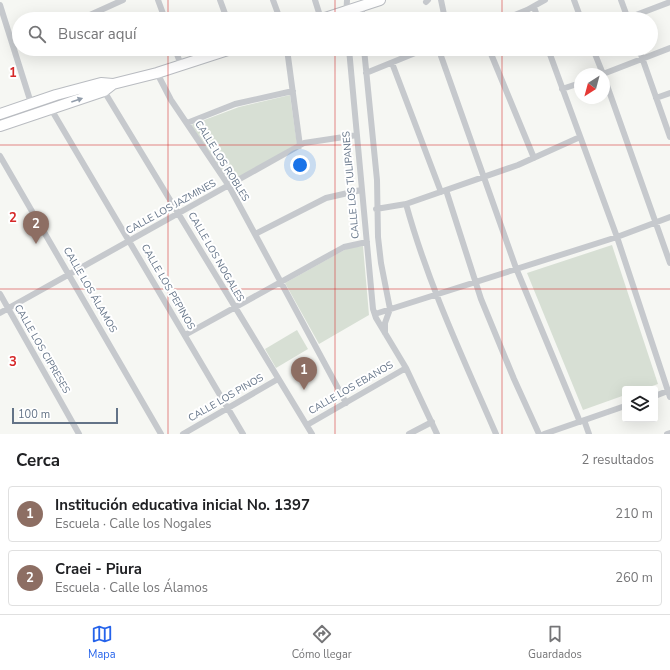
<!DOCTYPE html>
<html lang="es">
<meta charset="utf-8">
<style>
body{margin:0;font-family:"Nunito Sans",sans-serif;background:#f2f2f2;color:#202124}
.controls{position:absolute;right:12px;bottom:12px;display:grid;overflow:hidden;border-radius:4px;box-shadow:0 4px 16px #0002}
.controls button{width:36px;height:36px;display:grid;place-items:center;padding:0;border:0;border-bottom:1px solid #e0e0e0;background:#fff;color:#202124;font:20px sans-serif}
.compass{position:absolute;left:574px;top:68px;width:36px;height:36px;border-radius:50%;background:#fff;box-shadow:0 4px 16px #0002;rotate:216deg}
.scale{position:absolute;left:12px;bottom:10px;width:106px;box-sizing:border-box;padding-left:4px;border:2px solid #637387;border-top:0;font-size:11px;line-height:14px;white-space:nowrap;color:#637387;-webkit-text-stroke:3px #fff;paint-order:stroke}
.you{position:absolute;left:300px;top:165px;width:14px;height:14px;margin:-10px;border:3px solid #fff;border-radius:50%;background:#1a73e8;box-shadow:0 0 0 6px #1a73e833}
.badge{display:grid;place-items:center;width:26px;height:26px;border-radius:50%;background:#2563eb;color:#fff;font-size:13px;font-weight:700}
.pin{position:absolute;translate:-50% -33px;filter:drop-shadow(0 1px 2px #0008)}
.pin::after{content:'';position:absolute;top:21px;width:14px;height:12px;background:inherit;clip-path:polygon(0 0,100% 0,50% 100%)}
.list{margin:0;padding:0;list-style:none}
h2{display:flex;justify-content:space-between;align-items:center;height:52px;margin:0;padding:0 16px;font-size:17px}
h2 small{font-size:13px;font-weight:400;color:#757577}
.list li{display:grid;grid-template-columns:26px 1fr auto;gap:12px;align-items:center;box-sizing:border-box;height:56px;margin:0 8px 8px;padding:0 8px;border:1px solid #e0e0e0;border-radius:4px}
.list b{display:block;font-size:15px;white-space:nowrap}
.list p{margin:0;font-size:13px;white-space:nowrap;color:#757577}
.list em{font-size:13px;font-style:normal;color:#757577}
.icon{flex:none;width:22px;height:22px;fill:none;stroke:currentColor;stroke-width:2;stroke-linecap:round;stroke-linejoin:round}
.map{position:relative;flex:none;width:670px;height:434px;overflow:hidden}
.search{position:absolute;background:#fff;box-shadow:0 4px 16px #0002;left:12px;right:12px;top:12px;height:44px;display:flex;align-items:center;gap:10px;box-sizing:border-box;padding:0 14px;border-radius:22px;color:#757577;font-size:15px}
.sheet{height:180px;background:#fff}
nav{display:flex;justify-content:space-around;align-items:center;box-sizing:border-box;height:56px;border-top:1px solid #e0e0e0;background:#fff;font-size:11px;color:#757577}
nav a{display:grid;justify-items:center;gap:2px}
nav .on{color:#2563eb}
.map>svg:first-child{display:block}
.green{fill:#d7dfd4}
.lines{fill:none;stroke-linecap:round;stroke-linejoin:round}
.primary-casing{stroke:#b9bcc1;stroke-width:12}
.street{stroke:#c6c9cd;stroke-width:6}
.primary{stroke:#fff;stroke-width:10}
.oneway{fill:#929dab}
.grid{fill:none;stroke:#d62828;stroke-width:1;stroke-opacity:0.55}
.labels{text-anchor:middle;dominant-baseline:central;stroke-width:4;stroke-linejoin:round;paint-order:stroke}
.street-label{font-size:10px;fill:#637387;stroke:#fff}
.grid-label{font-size:13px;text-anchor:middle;font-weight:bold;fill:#d62828;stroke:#fff;stroke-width:4;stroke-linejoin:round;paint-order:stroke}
</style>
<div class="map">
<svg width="670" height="434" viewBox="0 0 670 434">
<rect width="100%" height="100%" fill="#f6f7f3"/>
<path class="green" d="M290,95l7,49 -67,38 -39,-57 48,-18z
M612,245l46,139 -15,5h-18v6l-42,15 -56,-137z
M363,246l6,69 -50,29 -34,-61 63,-35z
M297,330l11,19 -32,19 -11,-19z"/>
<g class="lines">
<g class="primary-casing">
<path id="primary" d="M322,19l58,-19
M0,114l56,-19 45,-12 12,1 44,-11 74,-24
M0,126l104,-35 9,-7"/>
</g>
<path class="street" d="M158,0l7,19
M220,0l7,19
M273,0l7,19
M315,0l6,19
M441,0l4,19
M574,0l7,19
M621,0l7,19
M426,2l2,-2
M0,5l31,98
M534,7l4,12
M628,18l42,-16
M81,19l42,-19
M346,19l1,-19
M362,19v-13
M505,19l22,-9 18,-10
M175,49l6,16
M287,49l13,97
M349,49l24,260 3,9 30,50 31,66
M364,49l13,131 1,57 3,26 9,46 -5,14v10
M441,49v7l75,212 64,154
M489,49l45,109
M548,49l69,188 53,160
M593,49l10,25
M639,49l31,88
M392,63l49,129
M157,73l14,27 58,86 117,217
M366,73l59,-24
M603,74l67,-26
M604,77l66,186
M562,89l18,-6
M104,91l208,343
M656,98l14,-5
M51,109l192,325
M187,123l48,-19 58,-13
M0,156l161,278
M446,190l35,109 33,80 25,55
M406,204c22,80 57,154 90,230
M376,209l30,-5 112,-39 62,-28
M255,234l71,-36 35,-8
M0,294l79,140
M0,313l304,-170 53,-8
M375,314l242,-77 53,-20
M185,335l159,-88 23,-5
M655,396l15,-6
M584,420l5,14
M307,425l99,-57
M183,434l95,-55
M409,434l23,-12
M544,434l81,-28
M667,434l3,-1"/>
<use href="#primary" class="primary"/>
</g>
<defs><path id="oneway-solid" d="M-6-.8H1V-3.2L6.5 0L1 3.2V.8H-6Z"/></defs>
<use class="oneway" href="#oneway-solid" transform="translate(77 100) rotate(-19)"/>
<path class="grid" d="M168,0v19M335,0v19M502,0v19M168,49v385M335,49v385M502,49v385M0,145h670M0,289h670"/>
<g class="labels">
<g class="street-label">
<text transform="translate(222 161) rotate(58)">CALLE LOS ROBLES</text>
<text transform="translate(351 185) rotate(-95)">CALLE LOS TULIPANES</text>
<text transform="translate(171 207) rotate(-29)">CALLE LOS JAZMINES</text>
<text transform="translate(216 257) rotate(60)">CALLE LOS NOGALES</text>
<text transform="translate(168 287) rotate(60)">CALLE LOS PEPINOS</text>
<text transform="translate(90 290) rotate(60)">CALLE LOS ÁLAMOS</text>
<text transform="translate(42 349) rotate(60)">CALLE LOS CIPRESES</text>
<text transform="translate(351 388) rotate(-30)">CALLE LOS EBANOS</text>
<text transform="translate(226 398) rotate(-30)">CALLE LOS PINOS</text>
</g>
</g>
<g class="grid-label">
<text x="13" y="77">1</text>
<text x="13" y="222">2</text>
<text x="13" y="366">3</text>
</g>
</svg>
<div class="controls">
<button><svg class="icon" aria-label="layers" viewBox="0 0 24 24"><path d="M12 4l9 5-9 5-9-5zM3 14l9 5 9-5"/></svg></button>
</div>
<svg class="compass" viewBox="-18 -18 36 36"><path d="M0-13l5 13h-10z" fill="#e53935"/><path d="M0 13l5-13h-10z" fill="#757577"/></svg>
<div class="scale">100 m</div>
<div class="you"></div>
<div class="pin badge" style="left:304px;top:390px;background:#8d6e63">1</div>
<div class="pin badge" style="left:36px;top:244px;background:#8d6e63">2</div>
<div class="search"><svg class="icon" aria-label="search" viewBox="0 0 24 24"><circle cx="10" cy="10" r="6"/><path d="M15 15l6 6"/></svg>Buscar aquí</div>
</div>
<section class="sheet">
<h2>Cerca<small>2 resultados</small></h2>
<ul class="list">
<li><span class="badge" style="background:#8d6e63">1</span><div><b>Institución educativa inicial No. 1397</b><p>Escuela · Calle los Nogales</p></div><em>210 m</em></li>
<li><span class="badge" style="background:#8d6e63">2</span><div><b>Craei - Piura</b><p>Escuela · Calle los Álamos</p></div><em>260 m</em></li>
</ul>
</section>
<nav>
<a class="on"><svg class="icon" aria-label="map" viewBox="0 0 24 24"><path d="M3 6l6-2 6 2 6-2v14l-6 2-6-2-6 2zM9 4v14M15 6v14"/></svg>Mapa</a>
<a><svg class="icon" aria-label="directions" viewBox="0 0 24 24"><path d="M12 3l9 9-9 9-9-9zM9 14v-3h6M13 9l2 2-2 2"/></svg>Cómo llegar</a>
<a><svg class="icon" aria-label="saved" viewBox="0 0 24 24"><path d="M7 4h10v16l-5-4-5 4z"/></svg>Guardados</a>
</nav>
